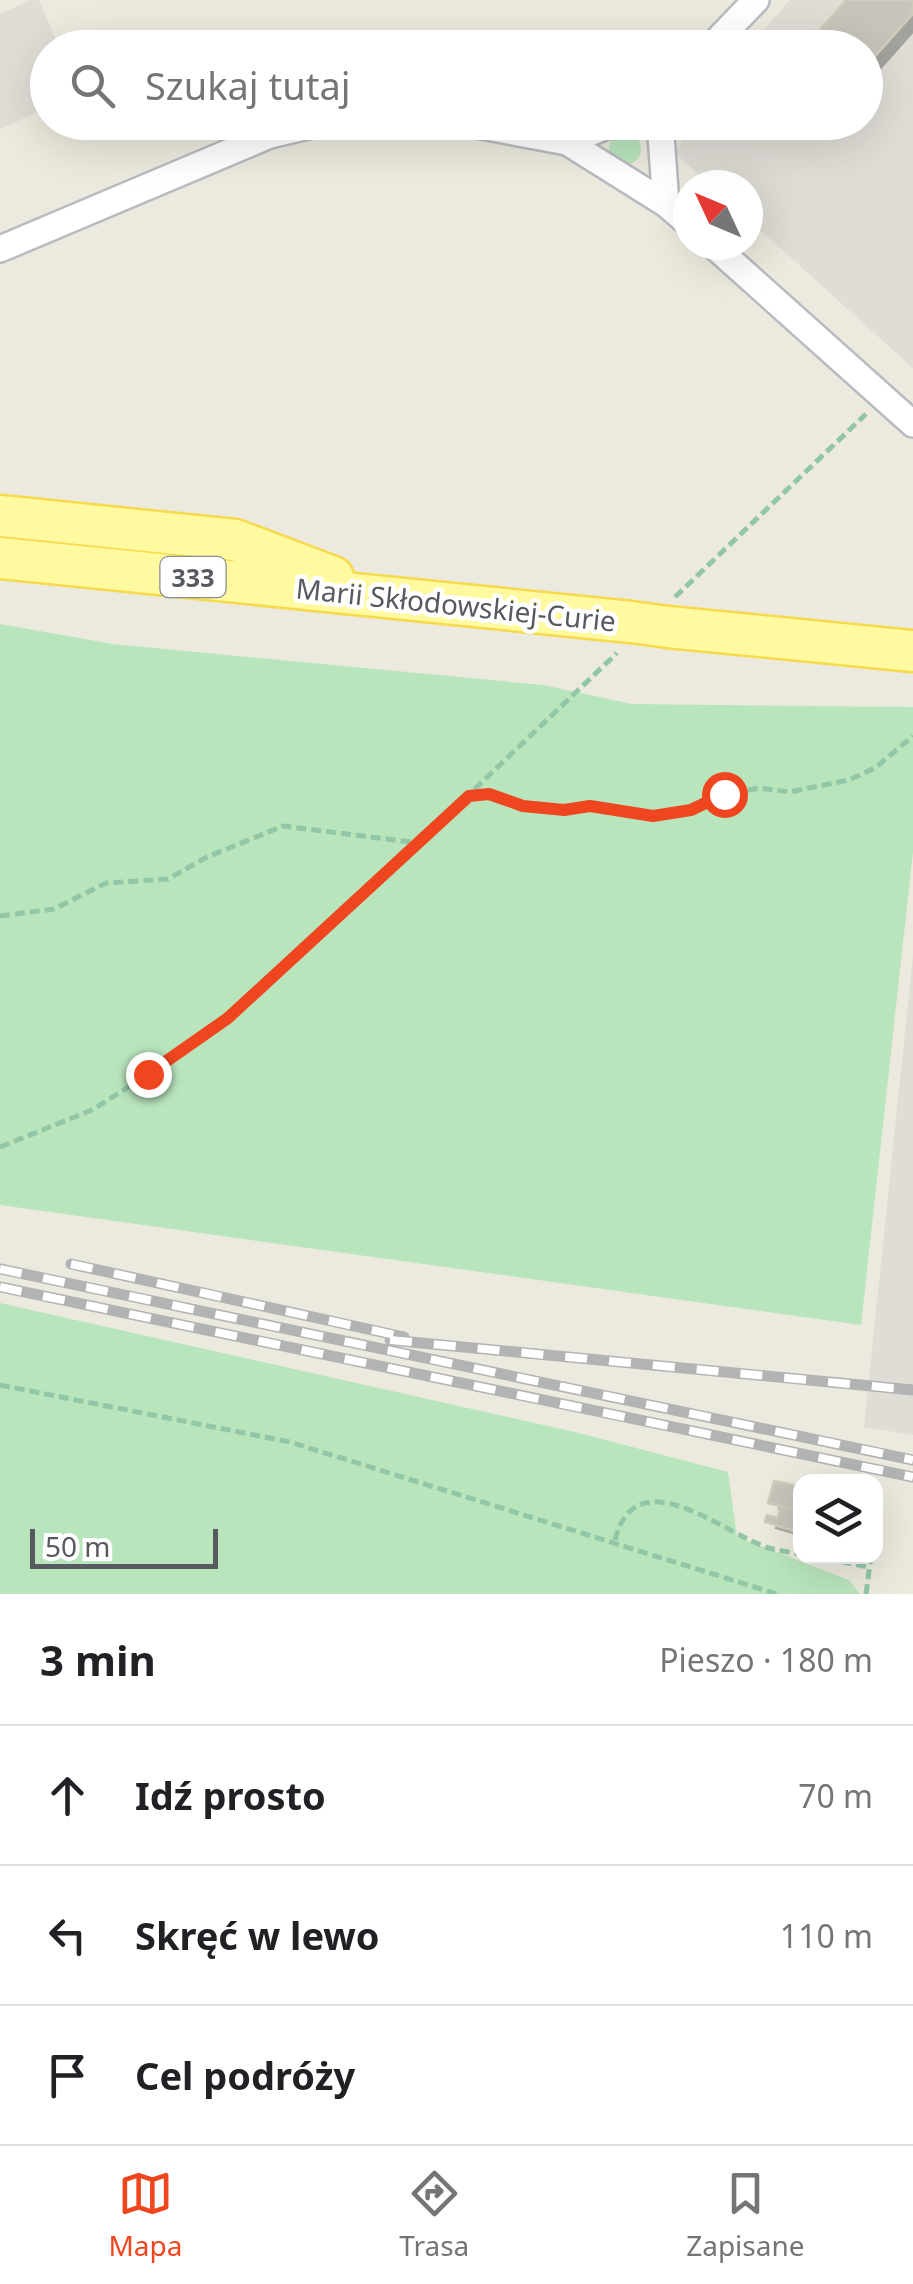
<!DOCTYPE html>
<html lang="pl">
<meta charset="utf-8">
<style>
body{margin:0;font-family:"Noto Sans",sans-serif;background:#f2f2f2;color:#202124}
.controls{position:absolute;right:30px;bottom:30px;display:grid;overflow:hidden;border-radius:20px;box-shadow:0 10px 40px #0002}
.controls button{width:90px;height:90px;display:grid;place-items:center;padding:0;border:0;border-bottom:2px solid #e0e0e0;background:#fff;color:#202124;font:50px sans-serif}
.compass{position:absolute;left:673px;top:170px;width:90px;height:90px;border-radius:50%;background:#fff;box-shadow:0 10px 40px #0002;rotate:314deg}
.scale{position:absolute;left:30px;bottom:25px;width:188px;box-sizing:border-box;padding-left:10px;border:5px solid #575a60;border-top:0;font-size:28px;line-height:35px;white-space:nowrap;color:#575a60;-webkit-text-stroke:8px #fff;paint-order:stroke}
.stop{position:absolute;width:30px;height:30px;margin:-22px;border:8px solid #f04620;border-radius:50%;background:#fff}
.stop.end{background:#f04620;border-color:#fff;box-shadow:0 2px 10px #0008}
.list{margin:0;padding:0;list-style:none}
h2{display:flex;justify-content:space-between;align-items:center;height:130px;margin:0;padding:0 40px;font-size:42px}
h2 small{font-size:32px;font-weight:400;color:#757577}
.list li{display:grid;grid-template-columns:65px 1fr auto;gap:30px;align-items:center;box-sizing:border-box;height:140px;padding:0 40px;border-top:2px solid #e0e0e0}
.list b{display:block;font-size:38px;white-space:nowrap}
.list em{font-size:32px;font-style:normal;color:#757577}
.icon{flex:none;width:55px;height:55px;fill:none;stroke:currentColor;stroke-width:2;stroke-linecap:round;stroke-linejoin:round}
.map{position:relative;flex:none;width:913px;height:1594px;overflow:hidden}
.search{position:absolute;background:#fff;box-shadow:0 10px 40px #0002;left:30px;right:30px;top:30px;height:110px;display:flex;align-items:center;gap:25px;box-sizing:border-box;padding:0 35px;border-radius:55px;color:#757577;font-size:38px}
.sheet{height:550px;background:#fff}
nav{display:flex;justify-content:space-around;align-items:center;box-sizing:border-box;height:140px;border-top:2px solid #e0e0e0;background:#fff;font-size:28px;color:#757577}
nav a{display:grid;justify-items:center;gap:5px}
nav .on{color:#f04620}
.map>svg:first-child{display:block}
.industrial{fill:#dfddd6}
.green{fill:#b9e5bd}
.building{fill:#c6c4bb;stroke:#d0ccbc;stroke-width:2.5;filter:url(#shadow)}
.lines{fill:none;stroke-linecap:round;stroke-linejoin:round}
.street-casing{stroke:#b9bbc1;stroke-width:30}
.primary-casing{stroke:#f7d94c;stroke-width:45}
.path{stroke:#91c6a6;stroke-width:5;stroke-dasharray:10 5;stroke-linecap:butt}
.street{stroke:#fff;stroke-width:25}
.primary{stroke:#fff9a0;stroke-width:40}
.rail-casing{stroke:#b2b3b3;stroke-width:11}
.rail{stroke:#fff;stroke-width:8;stroke-dasharray:22;stroke-linecap:butt}
.primary-bridge-casing{stroke:#f7d94c;stroke-width:45;stroke-linecap:butt}
.primary-bridge{stroke:#fff9a0;stroke-width:40}
.route{stroke:#f04620;stroke-width:12}
.labels{text-anchor:middle;dominant-baseline:central;stroke-width:9;stroke-linejoin:round;paint-order:stroke}
.shield{fill:#fff;stroke:#898c90;stroke-width:2.5}
.shield-label{font-size:25px;font-weight:bold;fill:#575a60}
.street-label{font-size:28px;fill:#575a60;stroke:#fff}
</style>
<div class="map">
<svg width="913" height="1594" viewBox="0 0 913 1594">
<defs>
<filter id="shadow"><feDropShadow dx="11" dy="6" stdDeviation="0" flood-color="#0004"/></filter>
</defs>
<rect width="100%" height="100%" fill="#eceade"/>
<path class="industrial" d="M31,0h8l20,47 -11,1 -1,60 -47,21v-115z
M790,0h123v368l-165,-149v-34h-38l-36,-33 21,-29 171,-1v-74l-117,-1z
M913,955v480l-49,-8z"/>
<path class="green" d="M609 149a16 16 0 1 1 32 0a16 16 0 1 1-32 0Z
M0,624l113,20 430,41 89,19 281,3v145l-52,473 -861,-120z
M0,1303l575,129 153,40 9,65 112,43 11,14h-860z"/>
<path class="building" d="M846,0h67v13l-47,53v-18h-62z
M774,1481l26,5v25l-32,-8z
M781,1506l19,5v21l-35,-10 2,-7 11,3z"/>
<g class="lines">
<g class="street-casing">
<path id="street" d="M710,48l46,-48
M460,122l107,20 99,62
M660,122l6,82 22,19
M567,142l50,-20
M713,245l200,179
M0,249l270,-114 56,-13"/>
</g>
<g class="primary-casing">
<path id="primary" d="M0,516l235,24 98,37
M0,558l631,64
M668,627l245,24"/>
</g>
<path class="path" d="M675,597l191,-183
M471,796l18,-2 34,12 40,4 17,-5 73,11 28,-3 43,-18 35,-7 31,4 59,-12 26,-12 38,-32
M0,916l54,-7 52,-26 62,-4 39,-22 76,-31 136,17
M0,1147l92,-37 112,-71 96,-83 317,-303
M0,1385l290,57 487,152
M876,1529l2,-17
M615,1540c21,-84 110,-5 154,8 10,3 21,4 31,6
M812,1556l57,11
M866,1594l5,-38"/>
<use href="#street" class="street"/>
<use href="#primary" class="primary"/>
<g class="rail-casing">
<path id="rail" d="M71,1264l333,73
M0,1269l913,191
M0,1287l913,190
M390,1340l523,50"/>
</g>
<use href="#rail" class="rail"/>
<g class="primary-bridge-casing">
<path id="primary-bridge" d="M631,622l37,5"/>
</g>
<use href="#primary-bridge" class="primary-bridge"/>
</g>
<g class="lines">
<path class="route" d="M148,1074l80,-56 241,-222 20,-2 34,12 41,4 26,-4 63,10 38,-6 33,-16"/>
</g>
<g class="labels">
<rect class="shield" x="160.5" y="557" width="65" height="40" rx="8"/>
<g class="shield-label">
<text x="193" y="577">333</text>
</g>
<g class="street-label">
<text transform="translate(456 604) rotate(6)">Marii Skłodowskiej-Curie</text>
</g>
</g>
</svg>
<div class="controls">
<button><svg class="icon" aria-label="layers" viewBox="0 0 24 24"><path d="M12 4l9 5-9 5-9-5zM3 14l9 5 9-5"/></svg></button>
</div>
<svg class="compass" viewBox="-18 -18 36 36"><path d="M0-13l5 13h-10z" fill="#e53935"/><path d="M0 13l5-13h-10z" fill="#757577"/></svg>
<div class="scale">50 m</div>
<div class="stop" style="left:724px;top:794px"></div>
<div class="stop end" style="left:148px;top:1074px"></div>
<div class="search"><svg class="icon" aria-label="search" viewBox="0 0 24 24"><circle cx="10" cy="10" r="6"/><path d="M15 15l6 6"/></svg>Szukaj tutaj</div>
</div>
<section class="sheet">
<h2>3 min<small>Pieszo · 180 m</small></h2>
<ul class="list">
<li><svg class="icon" aria-label="ahead" viewBox="0 0 24 24"><path d="M12 20V5M6 11l6-6 6 6"/></svg><div><b>Idź prosto</b></div><em>70 m</em></li>
<li><svg class="icon" aria-label="left" viewBox="0 0 24 24"><path d="M17 20v-9H6M10 6l-5 5 5 5"/></svg><div><b>Skręć w lewo</b></div><em>110 m</em></li>
<li><svg class="icon" aria-label="arrive" viewBox="0 0 24 24"><path d="M6 21V4h12l-3 4 3 4H6"/></svg><div><b>Cel podróży</b></div></li>
</ul>
</section>
<nav>
<a class="on"><svg class="icon" aria-label="map" viewBox="0 0 24 24"><path d="M3 6l6-2 6 2 6-2v14l-6 2-6-2-6 2zM9 4v14M15 6v14"/></svg>Mapa</a>
<a><svg class="icon" aria-label="directions" viewBox="0 0 24 24"><path d="M12 3l9 9-9 9-9-9zM9 14v-3h6M13 9l2 2-2 2"/></svg>Trasa</a>
<a><svg class="icon" aria-label="saved" viewBox="0 0 24 24"><path d="M7 4h10v16l-5-4-5 4z"/></svg>Zapisane</a>
</nav>
